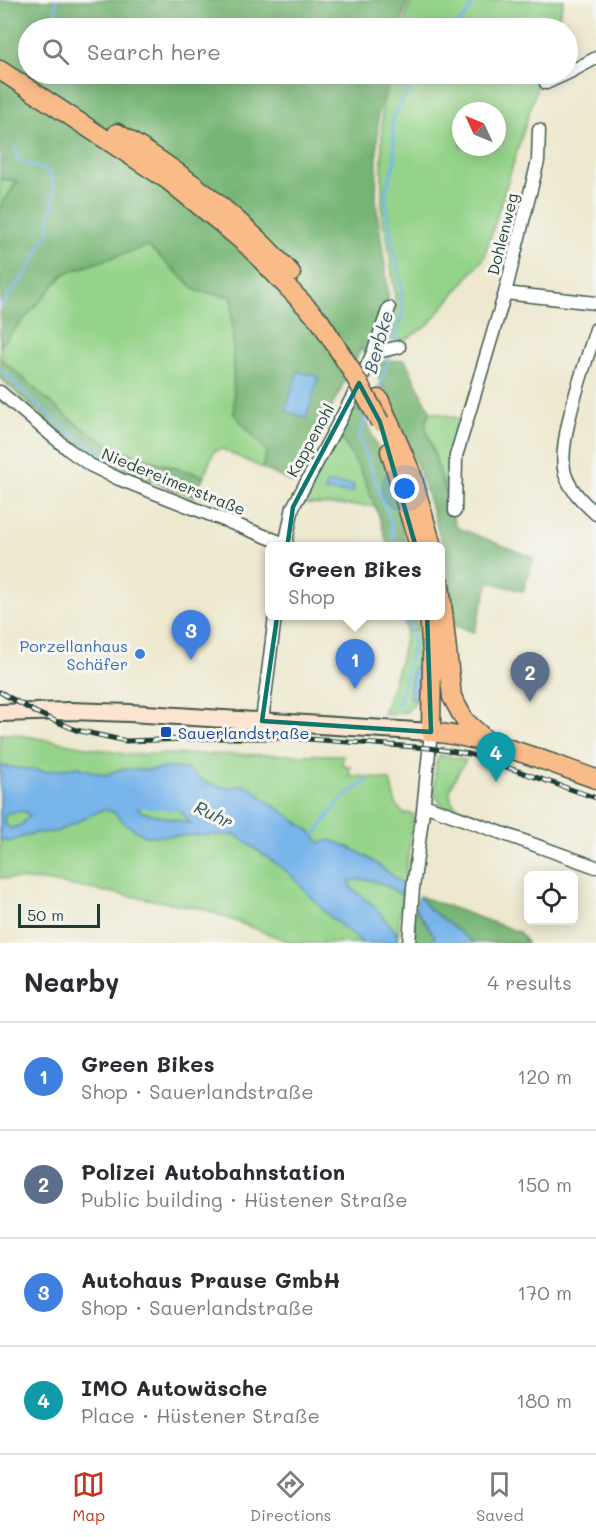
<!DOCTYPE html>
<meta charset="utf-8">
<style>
body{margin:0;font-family:Mali,sans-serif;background:#f2f2f3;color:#2b2b33}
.controls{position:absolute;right:18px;bottom:18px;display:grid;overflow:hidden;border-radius:9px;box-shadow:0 3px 15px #0003}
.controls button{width:54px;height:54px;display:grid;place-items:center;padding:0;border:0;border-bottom:2px solid #e1e1e2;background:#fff;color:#2b2b33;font:30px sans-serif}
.compass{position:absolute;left:452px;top:102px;width:54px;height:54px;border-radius:50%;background:#fff;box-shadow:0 3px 15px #0003;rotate:314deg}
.scale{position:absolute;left:18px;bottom:15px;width:82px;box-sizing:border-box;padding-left:6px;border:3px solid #1f3d34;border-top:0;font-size:16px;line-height:21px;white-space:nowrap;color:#1f3d34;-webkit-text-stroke:4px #f6f6f2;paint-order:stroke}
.you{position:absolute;left:405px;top:489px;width:21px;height:21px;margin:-15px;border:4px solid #fff;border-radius:50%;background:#1a73e8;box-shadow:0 0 0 9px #1a73e833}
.badge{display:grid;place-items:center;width:39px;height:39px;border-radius:50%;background:#c8321e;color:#fff;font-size:20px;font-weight:700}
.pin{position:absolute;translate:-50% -50px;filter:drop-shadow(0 2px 3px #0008)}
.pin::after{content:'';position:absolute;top:32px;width:21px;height:18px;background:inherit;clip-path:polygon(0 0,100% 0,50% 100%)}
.popup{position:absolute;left:265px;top:542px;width:180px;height:78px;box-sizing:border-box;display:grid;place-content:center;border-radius:9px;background:#fff;filter:drop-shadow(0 2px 4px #0005);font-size:20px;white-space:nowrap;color:#7c7c81}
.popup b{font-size:22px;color:#2b2b33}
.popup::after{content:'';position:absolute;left:50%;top:100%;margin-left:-12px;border:12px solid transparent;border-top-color:#fff}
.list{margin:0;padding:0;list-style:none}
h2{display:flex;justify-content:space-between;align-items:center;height:78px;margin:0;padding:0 24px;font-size:26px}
h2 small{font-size:20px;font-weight:400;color:#7c7c81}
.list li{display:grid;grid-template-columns:39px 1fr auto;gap:18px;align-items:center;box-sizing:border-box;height:108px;padding:0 24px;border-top:2px solid #e1e1e2}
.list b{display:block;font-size:22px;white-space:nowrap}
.list p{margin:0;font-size:20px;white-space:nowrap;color:#7c7c81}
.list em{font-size:20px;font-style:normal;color:#7c7c81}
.icon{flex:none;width:33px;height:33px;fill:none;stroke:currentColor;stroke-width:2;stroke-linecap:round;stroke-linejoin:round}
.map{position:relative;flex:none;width:596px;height:943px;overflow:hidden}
.search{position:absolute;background:#fff;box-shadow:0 3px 15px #0003;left:18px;right:18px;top:18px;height:66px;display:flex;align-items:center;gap:15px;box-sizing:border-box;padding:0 21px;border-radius:33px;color:#7c7c81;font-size:22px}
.sheet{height:510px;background:#fff}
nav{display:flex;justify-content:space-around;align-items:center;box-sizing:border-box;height:84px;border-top:2px solid #e1e1e2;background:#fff;font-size:16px;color:#7c7c81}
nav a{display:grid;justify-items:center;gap:3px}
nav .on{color:#c8321e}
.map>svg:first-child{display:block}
.green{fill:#94d389;stroke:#5a885e;stroke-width:1.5;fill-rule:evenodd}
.forest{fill:#77b575;stroke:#4b7954;stroke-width:1.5}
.water{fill:#77b4e9;stroke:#4b788e;stroke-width:1.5;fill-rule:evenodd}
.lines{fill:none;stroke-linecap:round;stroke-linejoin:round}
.stream{stroke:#77b4e9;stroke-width:3}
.river{stroke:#77b4e9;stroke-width:20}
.street-casing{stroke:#3e574b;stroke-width:15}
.secondary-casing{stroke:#3e574b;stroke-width:20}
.primary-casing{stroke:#3e574b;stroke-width:21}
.street{stroke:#fff;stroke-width:12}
.secondary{stroke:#fde4d0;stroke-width:16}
.primary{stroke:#f9bc89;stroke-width:18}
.rail-casing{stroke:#1f3d34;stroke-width:5}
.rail{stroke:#f6f6f2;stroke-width:3;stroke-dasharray:9;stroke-linecap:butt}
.primary-bridge-casing{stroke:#3e574b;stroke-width:21;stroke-linecap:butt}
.primary-bridge{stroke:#f9bc89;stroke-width:18}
.marked{fill:none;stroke:#0f766e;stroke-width:4.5;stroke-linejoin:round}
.shop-dot{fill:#3f7fe0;stroke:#f6f6f2;stroke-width:2}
.transit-dot{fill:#1a4fb4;stroke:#f6f6f2;stroke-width:2}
.labels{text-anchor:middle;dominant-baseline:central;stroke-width:6;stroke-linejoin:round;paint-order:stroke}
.street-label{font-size:16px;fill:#1f3d34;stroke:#f6f6f2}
.shop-label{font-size:16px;fill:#366cbe;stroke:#f6f6f2;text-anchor:end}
.transit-label{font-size:16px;fill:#164399;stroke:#f6f6f2;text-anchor:start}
.water-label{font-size:18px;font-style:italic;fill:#355b61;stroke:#f6f6f2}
</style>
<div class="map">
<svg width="596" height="943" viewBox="0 0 596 943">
<rect width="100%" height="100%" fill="#f6f6f2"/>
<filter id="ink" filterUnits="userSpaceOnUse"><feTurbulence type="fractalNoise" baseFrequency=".0167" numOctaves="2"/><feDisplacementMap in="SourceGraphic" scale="12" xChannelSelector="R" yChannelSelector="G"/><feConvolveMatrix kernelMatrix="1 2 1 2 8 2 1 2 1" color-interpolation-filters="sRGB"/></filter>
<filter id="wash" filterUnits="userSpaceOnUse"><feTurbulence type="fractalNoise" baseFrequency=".008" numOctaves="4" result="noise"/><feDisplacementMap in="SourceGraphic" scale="24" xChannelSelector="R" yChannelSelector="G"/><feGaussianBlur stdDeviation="1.35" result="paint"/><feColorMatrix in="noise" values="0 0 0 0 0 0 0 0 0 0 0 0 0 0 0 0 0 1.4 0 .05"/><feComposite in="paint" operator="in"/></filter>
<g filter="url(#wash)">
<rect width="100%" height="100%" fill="#ede8ce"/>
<path class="green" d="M411,0h153l-9,28h-152z
M391,74h150l-57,184 -57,68 -22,14h-14l5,-36 -8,-62 -6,-23v-112zM461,111h36v36h-36z
M0,179l18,1 -18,28z
M148,246l49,45 35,5 2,118 33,37 -5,17 -40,-19 -8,2 -10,25c-31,-9 -62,-17 -92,-30 -38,-18 -80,-61 -112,-88v-12l65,-73z
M430,411l33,9 -10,31 -5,47 -23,-74z
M339,434l23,39 13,33 -75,-2z
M418,630l3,38 -8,-1 -3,31 8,1 -12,13 -23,2 18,-55 5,-27z
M0,734h14l111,20 215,1 3,1 -1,9 8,1 -1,9 41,5 6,25 8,9 4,-1 6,2 -15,105 -1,23h-106l-88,-34 -159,-28 -45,-3z
M440,755l26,5c-8,15 -26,34 -9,47l50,18 -1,4 -64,-23 -8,-13 2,-30z"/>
<path class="forest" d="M0,0h408l-8,28h-372v46h361l-11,40 -2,89 10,70 3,35 -22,46 -6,-5 -68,134 -31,-15 5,-17 -33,-37 -2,-117 -35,-6 -49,-45 -83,27 -65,73v-138l17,-27 -17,-2z
M0,358c32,27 74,70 112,88 30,13 61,21 92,30l-10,21 -72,-27 -52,-29 -70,-63z
M405,360l25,51 -5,13 31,103 78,31 -11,33 -34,-9 -15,50 -22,-7c-1,-18 -2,-37 -5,-55 -13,-71 -42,-137 -73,-202l8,-7z
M358,401l28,67 21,78h-19l-9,-30 -17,-43 -23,-39z
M404,616h12l2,14 -12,2z
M419,896l100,36 8,11h-53l-46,-35 -9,-12 -4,12 20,28 -2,7h-21l3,-35z"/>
<path class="water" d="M298,371l21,6 -13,41 -21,-7z
M327,483l27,2 -1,8 -28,-2z
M413,667l8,1 -3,31 -9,-1z
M0,766l46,5 32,-4 27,8 16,-6 29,1 17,-2 19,1 21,14 20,5 14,-3 10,2 12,11 46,32 11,13 10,-3c28,8 51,26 74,45l-2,10c-19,-11 -30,-19 -53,-14l3,8 20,15 25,29v10h-35l-35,-29 -38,-41 -53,-38 -91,1 -18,-11 -12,-12 -11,-4 -48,23 -22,1 -26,9 -8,-3zM150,789l21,8 8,13 11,13 -48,-11 -24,-22zM19,811l7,1 3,4 -7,8 -11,5 -7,-6 1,-9z
M419,896l9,12 46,35h-41l2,-7 -20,-28z"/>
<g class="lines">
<path class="stream" d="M56,28v-28
M454,28l14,-15 7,-13
M0,307l27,-35 21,-39 7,-45 -6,-15 -5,-5 -17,-3 -10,-7 -1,-12
M393,345l10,-34 -2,-27 -12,-60 -4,-30 10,-34 -3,-41 26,-45
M0,369c35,34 76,74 121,94 17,7 37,10 54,15
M377,394l14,-42
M368,414l-9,22 30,82 6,28
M399,704l14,-58 -5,-30
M312,838l29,-38 27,-20"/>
<path class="river" d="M101,795l86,6 12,6"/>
</g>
</g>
<g filter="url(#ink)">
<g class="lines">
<g class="street-casing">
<path id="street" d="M568,73l28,-15
M546,83l20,-9
M505,293l91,10
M596,329c-10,34 -40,113 -31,145 5,16 19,29 31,40
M373,353l26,-6
M0,392l69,58 21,15 29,14 166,65
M455,511l1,-55 49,-163 33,-132 1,-31
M285,546l8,-39 60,-111 20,-43 16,-45
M262,721l13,-105
M424,805l172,62
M409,943l4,-55 10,-77 8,-79"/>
</g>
<g class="secondary-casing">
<path id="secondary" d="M0,713l69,-2 61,2 301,19"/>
</g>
<g class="primary-casing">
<path id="primary" d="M0,70l169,111 53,43 25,21 73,76 30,47
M117,133c64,38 124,86 174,140
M379,399l32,73 21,74
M390,451l29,95
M440,584l12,113 13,24 21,19
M429,616l3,37 -1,79
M431,732c58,6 111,28 165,47"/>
</g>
<use href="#street" class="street"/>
<use href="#secondary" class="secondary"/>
<use href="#primary" class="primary"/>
<g class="rail-casing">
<path id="rail" d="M0,692l35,20 41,18 50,11 92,-3h76l135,10 40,6 127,44"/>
</g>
<use href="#rail" class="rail"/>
<g class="primary-bridge-casing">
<path id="primary-bridge" d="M350,368l30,54"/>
</g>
<use href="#primary-bridge" class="primary-bridge"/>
</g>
</g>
<path class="marked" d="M359,383l21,39 46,160 5,150 -169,-11 31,-214z"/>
<circle class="shop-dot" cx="140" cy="654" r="6"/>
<rect class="transit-dot" x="160" y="726" width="12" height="12" rx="3"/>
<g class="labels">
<g class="street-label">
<text transform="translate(502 234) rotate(-76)">Dohlenweg</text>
<text transform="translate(310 440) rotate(-61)">Kappenohl</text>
<text transform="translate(174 481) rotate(22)">Niedereimerstraße</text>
</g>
<g class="shop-label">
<text x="128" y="645">Porzellanhaus<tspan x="128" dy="18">Schäfer</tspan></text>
</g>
<g class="transit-label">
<text x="178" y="732">Sauerlandstraße</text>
</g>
<g class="water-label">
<text transform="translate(378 342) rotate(-74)">Berbke</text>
<text transform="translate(214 814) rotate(26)">Ruhr</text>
</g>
</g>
</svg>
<div class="controls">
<button><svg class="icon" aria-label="locate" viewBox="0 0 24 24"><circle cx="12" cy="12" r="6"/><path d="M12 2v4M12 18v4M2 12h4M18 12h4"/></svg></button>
</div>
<svg class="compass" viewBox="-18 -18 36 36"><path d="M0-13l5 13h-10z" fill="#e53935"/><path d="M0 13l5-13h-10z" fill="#7c7c81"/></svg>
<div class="scale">50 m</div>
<div class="you"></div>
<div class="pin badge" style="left:355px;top:689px;background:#3f7fe0">1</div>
<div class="popup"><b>Green Bikes</b>Shop</div>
<div class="pin badge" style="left:530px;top:702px;background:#5c6f8a">2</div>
<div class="pin badge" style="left:191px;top:660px;background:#3f7fe0">3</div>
<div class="pin badge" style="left:496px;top:782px;background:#0f9aa8">4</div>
<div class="search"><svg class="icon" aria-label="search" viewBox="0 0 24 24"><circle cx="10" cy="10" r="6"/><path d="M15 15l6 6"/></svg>Search here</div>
</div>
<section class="sheet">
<h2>Nearby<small>4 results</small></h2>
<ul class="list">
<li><span class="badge" style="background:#3f7fe0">1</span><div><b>Green Bikes</b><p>Shop · Sauerlandstraße</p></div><em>120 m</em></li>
<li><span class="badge" style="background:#5c6f8a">2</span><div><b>Polizei Autobahnstation</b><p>Public building · Hüstener Straße</p></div><em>150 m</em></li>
<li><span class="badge" style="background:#3f7fe0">3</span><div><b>Autohaus Prause GmbH</b><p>Shop · Sauerlandstraße</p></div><em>170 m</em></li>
<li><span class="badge" style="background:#0f9aa8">4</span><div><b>IMO Autowäsche</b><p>Place · Hüstener Straße</p></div><em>180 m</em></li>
</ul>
</section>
<nav>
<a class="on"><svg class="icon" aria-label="map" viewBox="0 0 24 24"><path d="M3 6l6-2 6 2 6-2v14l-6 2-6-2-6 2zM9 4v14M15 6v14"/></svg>Map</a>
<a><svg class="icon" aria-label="directions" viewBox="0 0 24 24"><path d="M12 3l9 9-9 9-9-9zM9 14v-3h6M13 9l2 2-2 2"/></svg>Directions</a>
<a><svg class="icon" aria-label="saved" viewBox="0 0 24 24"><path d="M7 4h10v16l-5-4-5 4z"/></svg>Saved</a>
</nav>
